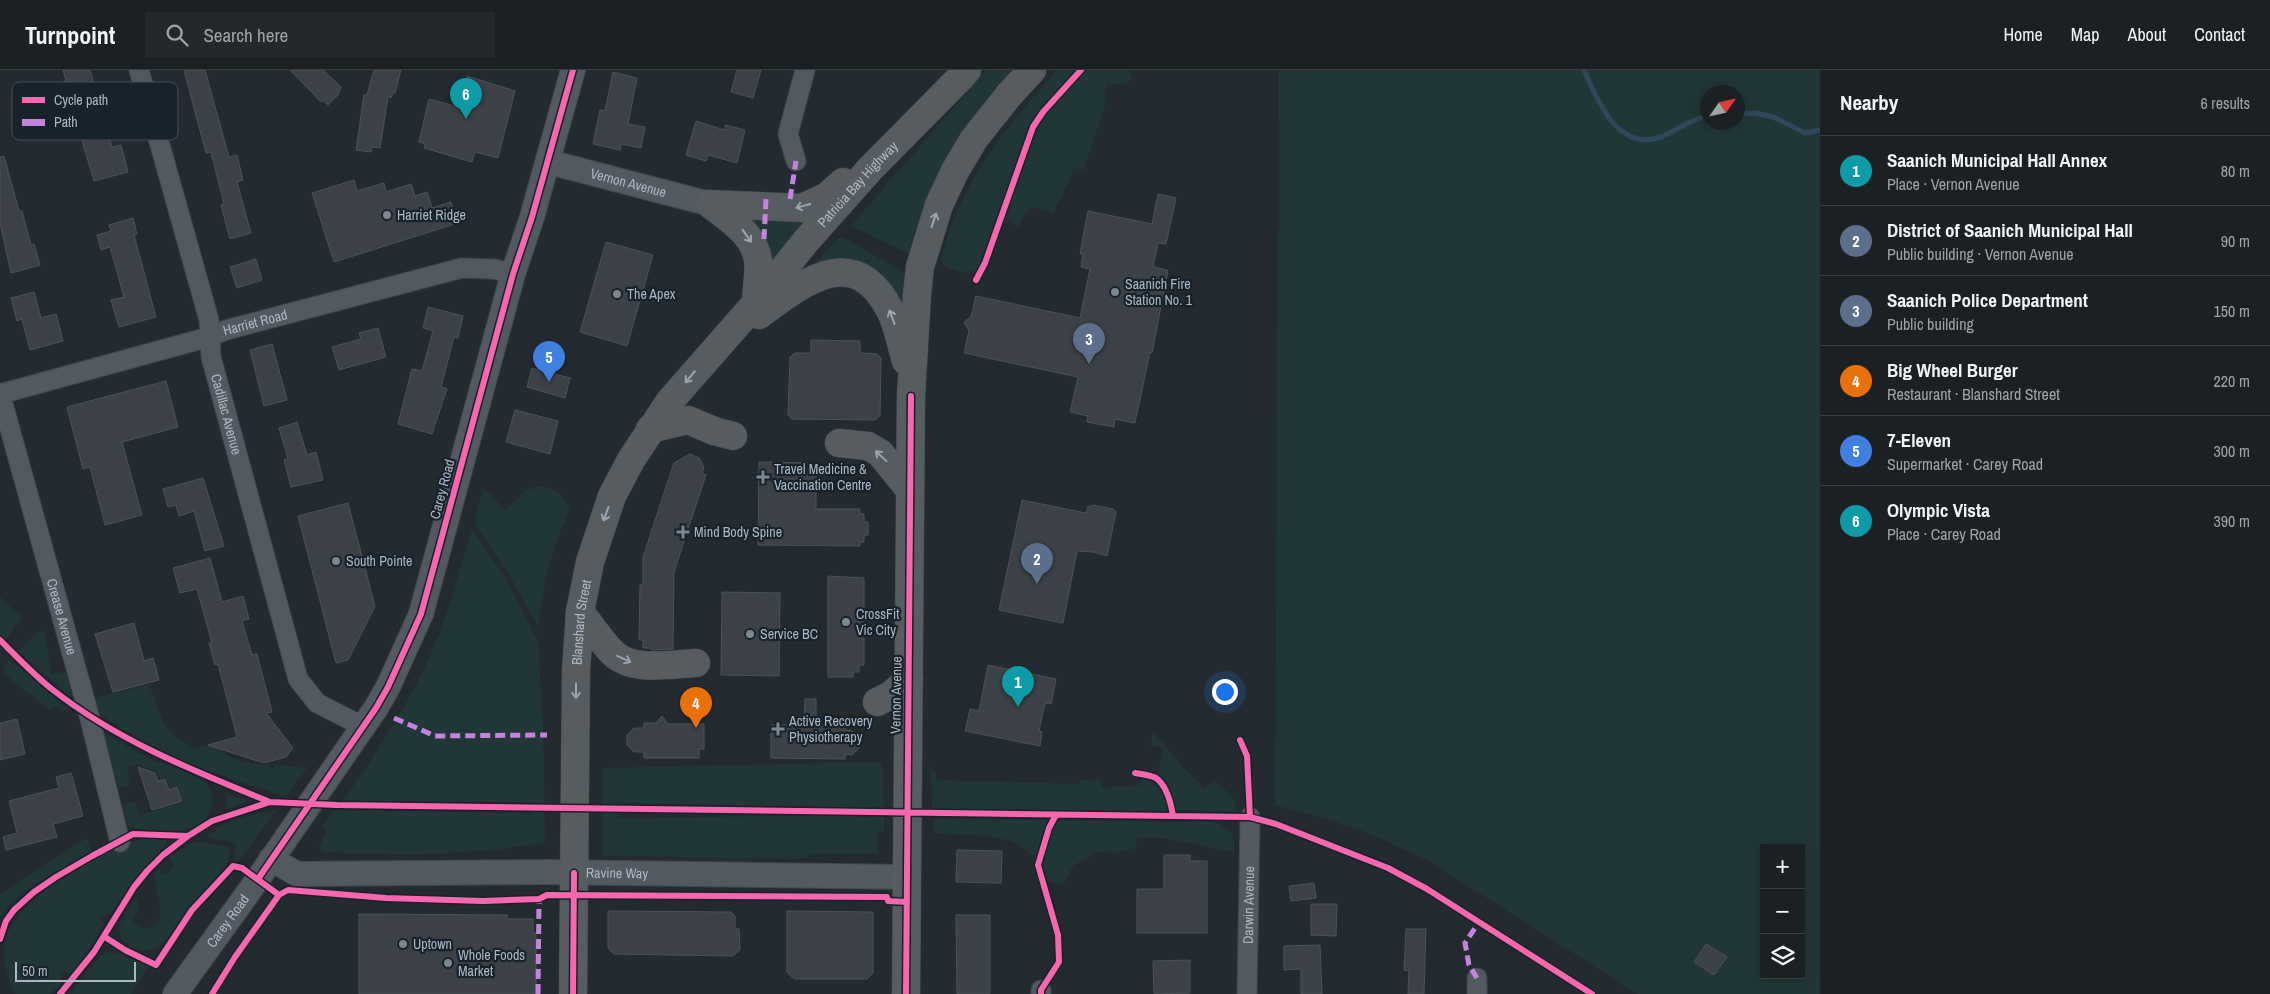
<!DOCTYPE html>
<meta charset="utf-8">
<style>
body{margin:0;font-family:"Archivo Narrow",sans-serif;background:#24282c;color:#f1f3f6}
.controls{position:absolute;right:15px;bottom:15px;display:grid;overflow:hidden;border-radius:0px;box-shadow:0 2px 12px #0003}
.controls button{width:45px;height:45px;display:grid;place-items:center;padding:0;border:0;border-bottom:1px solid #393e41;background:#1b2024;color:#f1f3f6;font:25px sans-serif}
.compass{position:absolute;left:1700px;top:15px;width:45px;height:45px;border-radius:50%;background:#1b2024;box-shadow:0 2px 12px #0003;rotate:56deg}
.scale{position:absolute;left:15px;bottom:12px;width:121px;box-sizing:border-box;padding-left:5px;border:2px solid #abb8c4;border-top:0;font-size:14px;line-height:18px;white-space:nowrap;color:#abb8c4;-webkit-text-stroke:4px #17222b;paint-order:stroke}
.you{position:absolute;left:1224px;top:621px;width:18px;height:18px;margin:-12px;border:4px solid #fff;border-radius:50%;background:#1a73e8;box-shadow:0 0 0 8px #1a73e833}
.badge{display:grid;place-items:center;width:32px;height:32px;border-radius:50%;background:#b45309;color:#fff;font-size:16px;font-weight:700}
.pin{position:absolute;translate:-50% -41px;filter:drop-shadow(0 1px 2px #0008)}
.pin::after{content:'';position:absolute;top:26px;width:18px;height:15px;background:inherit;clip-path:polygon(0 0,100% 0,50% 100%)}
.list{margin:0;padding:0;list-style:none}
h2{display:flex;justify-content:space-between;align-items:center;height:65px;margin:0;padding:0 20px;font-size:21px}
h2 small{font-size:16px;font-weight:400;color:#a0a3a6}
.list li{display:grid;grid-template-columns:32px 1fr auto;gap:15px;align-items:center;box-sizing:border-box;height:70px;padding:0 20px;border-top:1px solid #393e41}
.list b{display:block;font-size:19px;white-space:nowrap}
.list p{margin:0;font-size:16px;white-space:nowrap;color:#a0a3a6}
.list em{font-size:16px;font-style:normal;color:#a0a3a6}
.icon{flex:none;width:28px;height:28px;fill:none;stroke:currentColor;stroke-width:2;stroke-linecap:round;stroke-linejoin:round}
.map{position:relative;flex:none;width:1820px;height:924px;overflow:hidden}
header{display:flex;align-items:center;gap:30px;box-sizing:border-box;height:70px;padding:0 25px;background:#1b2024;border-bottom:1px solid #393e41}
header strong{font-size:24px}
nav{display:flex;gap:28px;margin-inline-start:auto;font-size:18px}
.search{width:350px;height:45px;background:#24282c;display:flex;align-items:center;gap:12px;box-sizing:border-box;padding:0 18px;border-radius:0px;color:#a0a3a6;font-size:19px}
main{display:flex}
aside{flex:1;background:#1b2024}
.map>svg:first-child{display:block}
.green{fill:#213737;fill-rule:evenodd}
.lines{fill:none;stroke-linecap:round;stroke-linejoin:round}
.stream{stroke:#2f475b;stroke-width:5}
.building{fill:#3b4146;stroke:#4b5259}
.minor-casing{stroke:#42474b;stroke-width:21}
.tertiary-casing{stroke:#42474b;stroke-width:26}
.trunk-casing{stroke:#40474d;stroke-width:29}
.motorway-casing{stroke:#40474d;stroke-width:29}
.minor{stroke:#525960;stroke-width:19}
.tertiary{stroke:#525960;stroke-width:24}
.trunk{stroke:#565c60;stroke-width:28}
.motorway{stroke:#585c5f;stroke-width:28}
.quiet{stroke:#c483df;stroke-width:5;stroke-dasharray:10 5;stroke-linecap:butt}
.cycleway-casing{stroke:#17222b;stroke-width:9}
.cycleway{stroke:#f766af;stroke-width:6}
.oneway{stroke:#9aa6b0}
.poi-dot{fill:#7c8790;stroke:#17222b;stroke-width:2}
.labels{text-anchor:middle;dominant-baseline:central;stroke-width:4.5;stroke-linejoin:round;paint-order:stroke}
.street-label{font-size:14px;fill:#abb8c4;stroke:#17222b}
.poi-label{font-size:14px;fill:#abb8c4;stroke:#17222b;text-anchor:start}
.key{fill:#17222b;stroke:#434f59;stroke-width:1}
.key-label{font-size:14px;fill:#abb8c4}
</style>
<header>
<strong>Turnpoint</strong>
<div class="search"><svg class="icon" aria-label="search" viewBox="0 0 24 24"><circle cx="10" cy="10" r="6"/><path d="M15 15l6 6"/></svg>Search here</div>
<nav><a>Home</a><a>Map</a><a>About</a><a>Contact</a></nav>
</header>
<main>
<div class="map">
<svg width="1820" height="924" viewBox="0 0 1820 924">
<rect width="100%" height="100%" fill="#242b30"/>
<path class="green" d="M986,0h31l-105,185 -61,-29z
M1057,0h22l-48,55 -52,145 -17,3 -18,-7 -3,-6c21,-82 62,-128 116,-190z
M1085,0h42l6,8 -9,7 -16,-2 -4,13 3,2 -23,72 -10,-2 -12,29 -9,15 -21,-5 -7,6 -6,14 -11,-7 -8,6 34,-93 12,-21z
M1279,0h541v924h-182l-209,-133 -63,-29 -39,-13 -52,-14zM1708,22h30v30h-30zM1764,778h37v127h-37z
M742,144l63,7 1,2 -36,38z
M841,166l68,40 -6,48 -17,-36 -86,-9z
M540,416l17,5 13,17 -15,37 -8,27 -9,55 -28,-51 -34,-51 -1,-7 9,-30 21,22 22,-20z
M472,459l32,47 34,65 5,82 2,120 -52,7 -81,5 -89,-3 -4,-5 8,-17 -5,-3 12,-17 197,3v-11l-188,-1c30,-43 59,-87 82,-134 21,-44 33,-92 47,-138z
M0,527l21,20 -15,23 -6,-6z
M45,561l6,43 15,-2 6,26 -54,-47 21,-19z
M11,591l55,47 -3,3 -7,-5 -6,4 -42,-33 -5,-6 2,-7z
M149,615c13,33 12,46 45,64l20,-6c8,16 38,22 55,21l2,4 9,-3 27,3 -21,29 -87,-29 -58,-28 -41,-25 -5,-17z
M1153,661l26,32 25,26 10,-8c10,8 24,17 22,31l-62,-2 -2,-10 -14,-22 5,-30 -12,-3z
M106,664c16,8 31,19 47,26 15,6 41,13 52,23 7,6 8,13 7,21 -6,37 -57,26 -83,24l-6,-23 12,-3 5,13 44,-13 -6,-17 -8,2 -4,-11 -6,2 -3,-7 -19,-6 -11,2 4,18 -12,3 -15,-53z
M882,692l2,46 -267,-5 1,15 266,-3v17h-7l1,22h-69l-1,4c-68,1 -137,-2 -206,-2v-88z
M931,697l7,13 141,4 1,-4 22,1v7l39,-3 1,-6c16,2 24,18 28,32l-238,-2z
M227,725l19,5 1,2 -21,7z
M277,740l-39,52 -4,-3 2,-16 -29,-6c9,-15 53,-25 70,-27z
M934,749l277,3c18,4 25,12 23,30l-72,-14h-24l-3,10 -19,5 -21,-1 -22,14 -11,19 -14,-4c-19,-53 -67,-44 -114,-48z
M87,768l5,13c-26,15 -77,41 -92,65v-22z
M146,768l20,2 1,4c-24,23 -39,42 -56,70l-8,1 -3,4 4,5 -15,25 -19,25 -5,-3 -5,2v4l3,5 -13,12h-35c-8,-19 -14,-35 -9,-56 10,-39 102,-92 140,-100z
M198,772l32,5 -3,18 -44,50 -17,25 -6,6 -12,4 -7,1 -11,-5 -8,-7 -3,-10 2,-7 11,-19 7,-6 -1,13 -5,10 5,6 7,3 12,-5c10,-21 -9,-42 1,-56l7,7 10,-9 -6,-8 18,-13z
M108,882l10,1 30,14 -17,27h-61l29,-37z"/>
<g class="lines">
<path class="stream" d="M1584,0c12,27 31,77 70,69 18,-4 34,-20 54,-23
M1738,44l18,-1 17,4 32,16 15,-3"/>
</g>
<path class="building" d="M63,0h27l22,77 9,-2 7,27 -34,9 -21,-71 -3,1 -7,-29 3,-1z
M184,0h21l24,87 8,-2 6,25 -6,2 14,51 -21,6 -9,-34 3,-1 -13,-52 -5,1z
M290,0h33l18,17 -3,8 -10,10 -5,-5 -2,2z
M374,0h27l-6,23 -2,-1 -2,6 -3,-1 -8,51 -8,-1 -1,5 -15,-2 8,-55h3z
M737,0h24l-8,28 -22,-6z
M613,2l24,6 -9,46 17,3 -4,21 -20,-4 -1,6 -27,-6 7,-34 5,1z
M467,6l48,15 -17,67 -23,-6 -3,10 -48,-14 1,-4 -6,-2 10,-43 29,8z
M696,51l28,9 2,-5 19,5 -8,33 -29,-8 -2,6 -20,-6z
M4,86l15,55h3l9,34 3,-1 6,21 -29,8 -11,-50v-66z
M354,110l3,11 27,-8 2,9 25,-8 4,12 12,-4 5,16 19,-6 7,21 -124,39 -22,-69z
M1158,124l18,4 -10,46 -8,-1 -5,24 15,3 -16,83 -2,-1 -15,71 -20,-4 -1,8 -27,-5 1,-6 -18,-4 8,-35 -114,-24 5,-22 -5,-9 7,-5 5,-21 104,22 10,-49 -9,-2 2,-13h-3l8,-43 64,13z
M133,148l4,16 -3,1 22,82 -37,10 -8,-27 13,-3 -14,-50 -9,3 -4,-15 14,-4 -2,-6z
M606,172l47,13 -26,91 -47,-14z
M256,189l6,21 -25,8 -7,-21z
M34,222l7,26 15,-4 7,27 -33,9 -8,-31 -5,2 -6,-23z
M428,237l35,9 -5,22 -4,-1 -13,50 6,2 -15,45 -34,-10 14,-55 10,2 11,-40 -10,-3z
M378,258l8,29 -47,13 -7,-23 29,-8 -2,-6z
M811,270l49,1v12l17,1 4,4 -1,58 -5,4 -83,-1 -4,-4 2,-58 5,-4h16z
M272,274l15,56 -23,6 -14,-56z
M532,298l38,10 -5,20 -38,-11z
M166,311l12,46 -56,15 20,73 -37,10 -15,-58 -7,2 -16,-62z
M515,340l43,11 -8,33 -44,-12z
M297,352l10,33 9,-3 7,28 -32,7 -7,-27 4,-1 -9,-31z
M690,384l9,4 5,9 -2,6 4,2 -32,97 -1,77 -22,1v-2h-8v-8h-4l1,-55h3v-28l31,-94z
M759,392l54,1v4h3v42h44v5h4v8h4v13h-4v7h-4v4l-102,-1z
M203,408l21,68 -19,5 -11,-40 -15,5 -3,-11 -8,2 -5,-18z
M1022,430l64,13 2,-7 3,1 1,-2 21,4 3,3 -9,44 -14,-4 -16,-1 -14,72 -64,-13z
M348,433l27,103 -27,54 -12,3 -38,-147z
M210,488l12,44 21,-6 6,23 -7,2 10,34 5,-1 15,58 -6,1 27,35 -7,9 -22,6 -56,-18 29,-8 -19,-73 -3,1 -6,-22h3l-15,-54 -17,4 -7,-25z
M828,506l36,2v87h-5v7h-6v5h-25z
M722,522l58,1 -1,83 -58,-1z
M134,553l10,38 9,-3 6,22 -46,12 -18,-58z
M988,595l68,14 -5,25 -6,-1 -6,28 3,1 -2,14 -75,-15 5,-22 9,2z
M805,629h11v26h29v5l7,1 7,7v10l-7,7 -7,-1v5l-74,-1v-33h33z
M662,646l6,8h36v25h-5v9h-55v-6h-10l-7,-7v-10l7,-7h10v-5h12z
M17,649l8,35 -25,6v-37z
M138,697l17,6 3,8 7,-2 4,11 8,-3 5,14 -30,9z
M71,703l12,43 -30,8 4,13 -51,13 -3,-13 14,-4 -8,-32 50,-13 -3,-11z
M957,780l45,1 -1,32 -45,-1z
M1164,785h26v6h17v72h-70v-44h27z
M1314,813l2,15 -25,3 -2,-15z
M1311,834h26l-1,32 -25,-1z
M608,841l123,1 4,4v13h4l1,21 -7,6 -119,-2 -6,-6z
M787,841l86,1v61l-6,6h-73l-7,-7z
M359,844l148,1v4h26v13l3,1v61h-177z
M956,845h34v79h-33z
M1406,859h20l-2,65h-16l1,-23 -5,-1z
M1706,874l21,13 -13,18 -20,-13z
M1320,875l2,49h-21v-25l-17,1v-24z
M1190,890v33l-36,1 -1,-33z"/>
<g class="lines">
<g class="minor-casing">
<g id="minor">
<path id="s1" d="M139,0l70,250 2,37 87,322 19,24 47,24"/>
<path d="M796,91l-8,-27 17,-64"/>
<path id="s2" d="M0,323l89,322 31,127"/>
<path id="s3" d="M0,324l209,-57 17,-7 236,-62 32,1 19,5"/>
<path d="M1041,924v-4"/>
<path id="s4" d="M1247,924l3,-177"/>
<path d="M1477,924v-16"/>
</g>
</g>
<g class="tertiary-casing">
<g id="tertiary">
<path id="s5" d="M549,92l161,42"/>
<path id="s6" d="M271,789l26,15 251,-2 359,5"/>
<path id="s7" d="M175,924l83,-115 118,-171 12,-21 33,-73 92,-340 19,-57 41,-147"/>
</g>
</g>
<g class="trunk-casing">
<g id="trunk">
<path d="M710,134l92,4 24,-11 17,-15"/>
<path d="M710,134c19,15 44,30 48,56 2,13 -2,29 -2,43"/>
<path d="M759,245c45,-33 95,-74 131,-5 8,15 11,35 16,51"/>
<path d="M650,359l38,-9 26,11 19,5"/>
<path d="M839,373l29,3 12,7 30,37"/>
<path d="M580,542c11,13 21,30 34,42 20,18 57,10 82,9"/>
<path d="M877,632l14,-7 18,-16"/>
<path id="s8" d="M573,924l3,-323 4,-59 10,-50 22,-66 19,-36 39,-59 86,-98 50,-62 64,-72 91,-92"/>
<path d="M906,924l5,-598 6,-101 3,-28 19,-62 16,-34 19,-32 35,-44"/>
</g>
</g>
<g class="motorway-casing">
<path id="motorway" d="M961,7l6,-7
M1009,25l23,-25"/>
</g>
<use href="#minor" class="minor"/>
<use href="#tertiary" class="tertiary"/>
<use href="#trunk" class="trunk"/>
<use href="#motorway" class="motorway"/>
<path class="quiet" d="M790,129l6,-38
M764,169l2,-40
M394,648l41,18 112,-1
M1477,908l-8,-13 -4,-22 14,-21
M538,924l1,-95"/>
<g class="cycleway-casing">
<path id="cycleway" d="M976,210l9,-17 48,-136 10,-15 38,-42
M0,570c17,17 34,35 53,50 65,51 141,81 217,112
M1240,670l7,16 3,61
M1135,703c6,1 15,2 21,5 11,8 15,25 17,38
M258,809l118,-171 12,-21 33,-73 92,-340 19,-57 41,-147
M105,867l20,13 31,15 36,-55 41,-44 9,2 37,27
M0,869l6,-18 8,-11 20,-18 22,-15 36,-21 41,-22 55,2
M60,924l34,-42 40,-65 13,-16 16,-16 25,-19 24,-15 58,-19 67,3 913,12 26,7 112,44 39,21 165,105
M212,924l23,-37 44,-62 9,-5 98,8 97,3 56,-2 8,-4 340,2 1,4 19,1
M573,924l1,-121
M906,924l5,-598
M1041,924v-4l18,-28 -1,-27 -20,-70 11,-37 7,-13"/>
</g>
<use href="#cycleway" class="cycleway"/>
</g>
<defs><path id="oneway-shaft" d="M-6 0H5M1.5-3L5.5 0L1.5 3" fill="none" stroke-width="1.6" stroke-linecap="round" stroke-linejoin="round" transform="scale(1.25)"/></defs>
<g class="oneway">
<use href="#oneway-shaft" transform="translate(803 136) rotate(165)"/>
<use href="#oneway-shaft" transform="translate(934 150) rotate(-71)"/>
<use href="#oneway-shaft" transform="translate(747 166) rotate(55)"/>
<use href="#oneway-shaft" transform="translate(892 247) rotate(-110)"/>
<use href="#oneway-shaft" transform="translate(690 307) rotate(130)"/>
<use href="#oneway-shaft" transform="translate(881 386) rotate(-137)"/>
<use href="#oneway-shaft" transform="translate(606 444) rotate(110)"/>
<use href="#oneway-shaft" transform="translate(624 589) rotate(25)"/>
<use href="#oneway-shaft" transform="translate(576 621) rotate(90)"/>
</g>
<g class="poi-dot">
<circle cx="387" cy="145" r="5"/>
<circle cx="1115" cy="222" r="5"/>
<circle cx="617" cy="224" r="5"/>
<path d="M760.5 399.5h5v5h5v5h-5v5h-5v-5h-5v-5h5z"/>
<path d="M680.5 454.5h5v5h5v5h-5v5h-5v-5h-5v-5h5z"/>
<circle cx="336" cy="491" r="5"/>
<circle cx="846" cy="552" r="5"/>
<circle cx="750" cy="564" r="5"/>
<path d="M775.5 651.5h5v5h5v5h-5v5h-5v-5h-5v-5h5z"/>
<circle cx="403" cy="874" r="5"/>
<circle cx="448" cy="893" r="5"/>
</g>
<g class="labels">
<g class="street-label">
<text stroke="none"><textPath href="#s5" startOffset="82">Vernon Avenue</textPath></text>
<text stroke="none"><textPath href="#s8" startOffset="901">Patricia Bay Highway</textPath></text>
<text stroke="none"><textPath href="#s3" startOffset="265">Harriet Road</textPath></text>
<text stroke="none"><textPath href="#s1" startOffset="356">Cadillac Avenue</textPath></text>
<text transform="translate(442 419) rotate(-75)">Carey Road</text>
<text stroke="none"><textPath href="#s2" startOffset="232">Crease Avenue</textPath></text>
<text stroke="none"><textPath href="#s8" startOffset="372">Blanshard Street</textPath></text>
<text transform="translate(896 625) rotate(-89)">Vernon Avenue</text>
<text stroke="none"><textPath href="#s6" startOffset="350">Ravine Way</textPath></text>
<text stroke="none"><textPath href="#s4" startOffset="89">Darwin Avenue</textPath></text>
<text stroke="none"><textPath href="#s7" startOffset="90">Carey Road</textPath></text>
</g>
<g class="poi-label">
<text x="397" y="145">Harriet Ridge</text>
<text x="1125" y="214">Saanich Fire<tspan x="1125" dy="16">Station No. 1</tspan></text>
<text x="627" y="224">The Apex</text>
<text x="774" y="399">Travel Medicine &amp;<tspan x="774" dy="16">Vaccination Centre</tspan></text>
<text x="694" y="462">Mind Body Spine</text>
<text x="346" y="491">South Pointe</text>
<text x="856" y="544">CrossFit<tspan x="856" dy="16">Vic City</tspan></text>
<text x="760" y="564">Service BC</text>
<text x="789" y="651">Active Recovery<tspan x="789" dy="16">Physiotherapy</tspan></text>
<text x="413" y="874">Uptown</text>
<text x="458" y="885">Whole Foods<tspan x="458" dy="16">Market</tspan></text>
</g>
</g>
<rect x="12" y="12" width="166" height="58" rx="8" class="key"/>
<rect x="22" y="27" width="23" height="6" fill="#f766af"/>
<rect x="22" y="49" width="23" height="7" fill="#c483df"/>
<g class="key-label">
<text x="54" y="35">Cycle path</text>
<text x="54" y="57">Path</text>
</g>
</svg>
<div class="controls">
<button>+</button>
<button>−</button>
<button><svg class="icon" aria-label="layers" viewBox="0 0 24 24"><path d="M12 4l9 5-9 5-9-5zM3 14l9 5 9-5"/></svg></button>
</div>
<svg class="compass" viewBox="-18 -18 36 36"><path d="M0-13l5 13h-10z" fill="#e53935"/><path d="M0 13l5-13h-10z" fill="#a0a3a6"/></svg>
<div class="scale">50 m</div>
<div class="you"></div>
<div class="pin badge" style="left:1018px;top:637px;background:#0f9aa8">1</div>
<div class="pin badge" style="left:1037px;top:514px;background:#5c6f8a">2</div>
<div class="pin badge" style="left:1089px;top:294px;background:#5c6f8a">3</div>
<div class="pin badge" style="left:696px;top:658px;background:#e8710a">4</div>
<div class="pin badge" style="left:549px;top:312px;background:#3f7fe0">5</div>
<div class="pin badge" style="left:466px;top:49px;background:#0f9aa8">6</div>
</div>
<aside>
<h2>Nearby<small>6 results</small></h2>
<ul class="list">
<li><span class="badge" style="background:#0f9aa8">1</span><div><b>Saanich Municipal Hall Annex</b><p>Place · Vernon Avenue</p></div><em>80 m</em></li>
<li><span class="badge" style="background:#5c6f8a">2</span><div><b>District of Saanich Municipal Hall</b><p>Public building · Vernon Avenue</p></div><em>90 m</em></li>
<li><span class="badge" style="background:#5c6f8a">3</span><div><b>Saanich Police Department</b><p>Public building</p></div><em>150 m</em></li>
<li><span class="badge" style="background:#e8710a">4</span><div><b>Big Wheel Burger</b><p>Restaurant · Blanshard Street</p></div><em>220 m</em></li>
<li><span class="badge" style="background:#3f7fe0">5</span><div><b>7-Eleven</b><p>Supermarket · Carey Road</p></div><em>300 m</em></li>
<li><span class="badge" style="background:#0f9aa8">6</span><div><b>Olympic Vista</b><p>Place · Carey Road</p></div><em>390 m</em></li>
</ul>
</aside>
</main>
